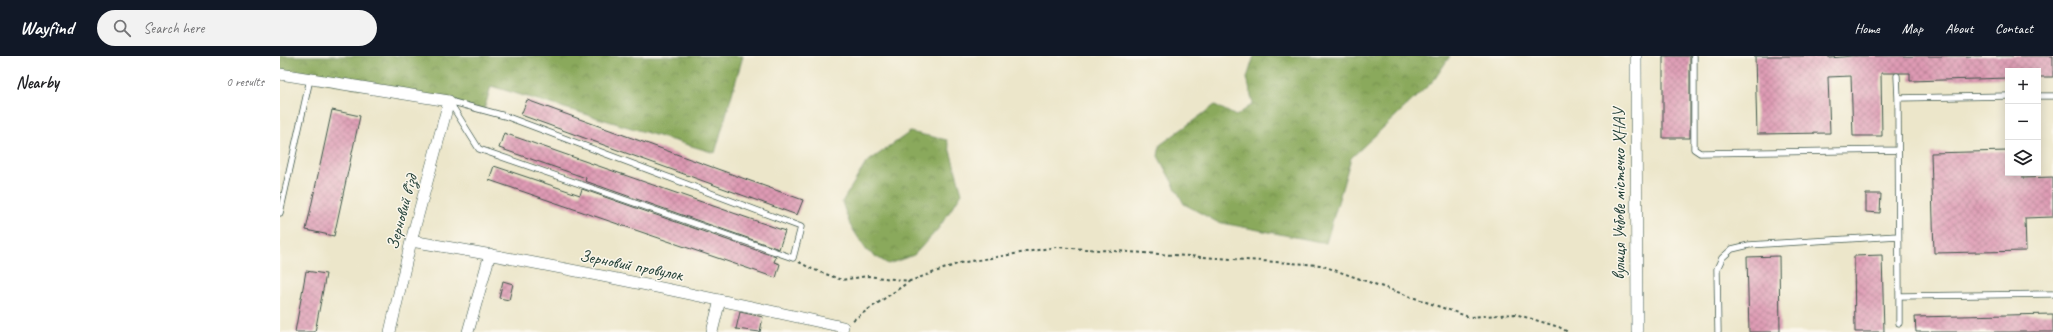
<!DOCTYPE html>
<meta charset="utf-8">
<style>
body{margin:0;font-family:Caveat,sans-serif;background:#f2f2f2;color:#202124}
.controls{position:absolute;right:12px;top:12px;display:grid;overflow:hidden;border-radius:0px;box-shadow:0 2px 10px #0003}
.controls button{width:36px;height:36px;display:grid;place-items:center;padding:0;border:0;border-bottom:1px solid #e0e0e0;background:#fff;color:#202124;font:20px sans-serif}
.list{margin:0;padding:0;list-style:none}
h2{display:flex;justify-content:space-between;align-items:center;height:52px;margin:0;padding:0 16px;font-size:17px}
h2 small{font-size:13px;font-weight:400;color:#757577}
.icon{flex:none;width:22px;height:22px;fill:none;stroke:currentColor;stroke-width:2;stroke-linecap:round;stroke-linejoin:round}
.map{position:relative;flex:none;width:1773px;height:276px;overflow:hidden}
header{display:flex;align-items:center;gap:24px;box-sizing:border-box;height:56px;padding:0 20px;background:#111827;color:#fff}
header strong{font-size:19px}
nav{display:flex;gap:22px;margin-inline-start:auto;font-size:14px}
.search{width:280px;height:36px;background:#f2f2f2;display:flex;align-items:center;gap:10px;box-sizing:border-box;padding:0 14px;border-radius:22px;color:#757577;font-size:15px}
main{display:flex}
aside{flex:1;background:#fff}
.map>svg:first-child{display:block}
.forest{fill:url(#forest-crowns);stroke:#547348}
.building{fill:url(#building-cross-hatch)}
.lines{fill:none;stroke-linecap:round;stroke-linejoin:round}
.lane-casing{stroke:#3e564a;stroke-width:7}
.street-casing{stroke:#3e564a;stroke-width:12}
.path{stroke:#3e564a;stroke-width:2;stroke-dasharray:3 3;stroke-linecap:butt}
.lane{stroke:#fff;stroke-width:5.5}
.street{stroke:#fff;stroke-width:11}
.labels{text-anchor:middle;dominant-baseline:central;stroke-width:3;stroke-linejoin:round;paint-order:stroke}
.street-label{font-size:17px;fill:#1f3d34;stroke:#fbf7ec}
</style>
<header>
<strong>Wayfind</strong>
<div class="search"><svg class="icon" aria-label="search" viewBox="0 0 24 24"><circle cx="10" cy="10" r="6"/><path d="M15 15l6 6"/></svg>Search here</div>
<nav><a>Home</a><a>Map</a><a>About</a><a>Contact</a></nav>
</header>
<main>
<aside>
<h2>Nearby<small>0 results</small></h2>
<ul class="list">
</ul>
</aside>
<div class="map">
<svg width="1773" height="276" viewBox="0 0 1773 276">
<defs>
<pattern id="forest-crowns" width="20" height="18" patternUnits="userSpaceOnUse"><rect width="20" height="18" fill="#8aa95c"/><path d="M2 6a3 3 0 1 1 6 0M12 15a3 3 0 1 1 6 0" fill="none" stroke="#708b4d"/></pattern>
<pattern id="building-cross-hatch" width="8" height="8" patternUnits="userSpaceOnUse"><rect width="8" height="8" fill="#de9ab4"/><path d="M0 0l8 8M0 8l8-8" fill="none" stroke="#b37f93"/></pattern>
</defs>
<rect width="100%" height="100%" fill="#fbf7ec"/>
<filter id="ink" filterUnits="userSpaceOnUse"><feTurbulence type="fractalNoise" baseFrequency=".025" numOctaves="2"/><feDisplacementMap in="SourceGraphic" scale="8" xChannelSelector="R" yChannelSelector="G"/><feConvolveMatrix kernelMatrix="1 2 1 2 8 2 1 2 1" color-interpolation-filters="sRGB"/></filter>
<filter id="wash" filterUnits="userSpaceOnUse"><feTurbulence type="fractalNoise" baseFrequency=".012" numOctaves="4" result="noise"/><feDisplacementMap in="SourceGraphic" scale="16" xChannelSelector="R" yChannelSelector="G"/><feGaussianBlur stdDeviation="0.9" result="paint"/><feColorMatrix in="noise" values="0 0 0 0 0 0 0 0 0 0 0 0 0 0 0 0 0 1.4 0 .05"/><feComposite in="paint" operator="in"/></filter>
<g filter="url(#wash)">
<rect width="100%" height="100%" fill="#ece6ca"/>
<path class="forest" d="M0,0h463l-28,97 -224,-67 -7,24 -204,-36z
M974,0h196l-16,24 -83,78 -25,85 -109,-21 -33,-18 -26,-48 2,-11 55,-40 21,11 17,-12 -6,-26z
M630,76l37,8 15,53 -24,36 -24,26 -26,9 -21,-13 -17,-26 -8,-23 24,-39z"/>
<g id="blocks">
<path class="building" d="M1383,0h27v82h-27z
M1475,0h74v2l23,-2h201v21h-15v-6h-30v7l-98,3v-8h-29l1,63h-29l-2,-60 -23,1 2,56 -73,1z
M247,44l276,100 -6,15 -276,-100z
M52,54l28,6 -26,120 -28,-6z
M224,77l281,98 -6,18 -194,-68 1,-3 -87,-30z
M1728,95v22h15v5l30,-1v40l-28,1 1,33 -92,2 -3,-100z
M214,110l86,29 2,-6 194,68 -2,5 6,2 -4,14 -287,-98z
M1586,138h15l-1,19 -14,-1z
M1602,199l2,77h-29l-1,-76z
M1499,200l1,76h-31l-2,-75z
M26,215l20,3 -11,58h-20z
M223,225l10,3 -4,16 -10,-2z
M460,256l23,5 -3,15 -24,-3z
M1773,258v18h-137l-1,-15z"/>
</g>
</g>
<g filter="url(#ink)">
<use href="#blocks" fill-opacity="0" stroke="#3e564a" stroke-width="1"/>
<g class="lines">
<g class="lane-casing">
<path id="lane" d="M1414,0v93l6,4 198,-3
M1617,20l1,22
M1728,40l-110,2 1,198 154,-2
M1758,40h15
M169,45l56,15 296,111 -8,31 -314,-109z
M0,157l30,-134
M1619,267v-27
M1438,276l-1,-63 5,-11 10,-9 17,-4 149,-9"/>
</g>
<g class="street-casing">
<path id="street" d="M1356,0l1,276
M0,18l169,27 -38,140 -21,91
M131,185c145,24 289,54 432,86
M188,276l22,-78
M432,276l8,-32"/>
</g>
<path class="path" d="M519,206l13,7 30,11 25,-4 43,5 50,-18 96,-16 264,18 149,52 46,-3 44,13 9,5
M573,264l57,-39"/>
<use href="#lane" class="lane"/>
<use href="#street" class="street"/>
</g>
</g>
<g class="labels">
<g class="street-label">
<text transform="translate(1339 138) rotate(-90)">вулиця Учбове містечко ХНАУ</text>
<text transform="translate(122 156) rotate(-75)">Зерновий в'їзд</text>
<text transform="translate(351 209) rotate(11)">Зерновий провулок</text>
</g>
</g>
</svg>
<div class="controls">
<button>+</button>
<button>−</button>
<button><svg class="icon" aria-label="layers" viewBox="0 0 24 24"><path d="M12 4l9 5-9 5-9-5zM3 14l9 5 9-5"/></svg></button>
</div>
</div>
</main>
